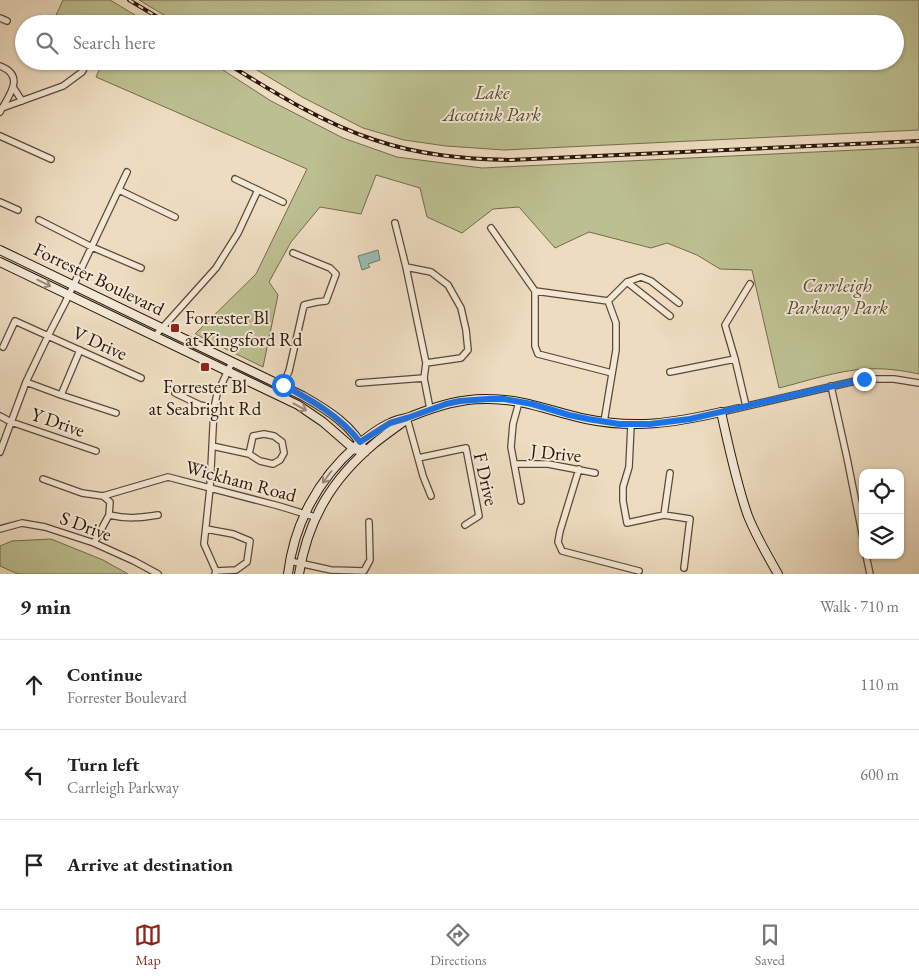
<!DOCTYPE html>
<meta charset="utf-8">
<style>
body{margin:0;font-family:"EB Garamond",serif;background:#f2f2f2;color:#222}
.controls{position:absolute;right:15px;bottom:15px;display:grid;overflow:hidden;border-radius:10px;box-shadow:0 1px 4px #0004}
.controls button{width:45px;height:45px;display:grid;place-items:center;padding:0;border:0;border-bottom:1px solid #e0e0e0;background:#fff;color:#222;font:25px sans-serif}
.stop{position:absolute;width:15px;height:15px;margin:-11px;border:4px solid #1a73e8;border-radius:50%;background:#fff}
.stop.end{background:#1a73e8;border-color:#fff;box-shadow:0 1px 5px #0008}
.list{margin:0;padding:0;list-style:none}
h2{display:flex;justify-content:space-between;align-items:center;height:65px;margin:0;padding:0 20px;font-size:21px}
h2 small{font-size:16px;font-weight:400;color:#767676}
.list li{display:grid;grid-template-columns:32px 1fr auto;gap:15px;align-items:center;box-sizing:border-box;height:90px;padding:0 20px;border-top:1px solid #e0e0e0}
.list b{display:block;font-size:19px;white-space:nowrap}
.list p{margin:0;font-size:16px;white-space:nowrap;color:#767676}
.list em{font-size:16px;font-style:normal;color:#767676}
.icon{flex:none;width:28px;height:28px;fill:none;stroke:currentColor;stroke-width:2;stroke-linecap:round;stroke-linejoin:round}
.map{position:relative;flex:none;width:919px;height:574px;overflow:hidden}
.search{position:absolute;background:#fff;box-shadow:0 1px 4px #0004;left:15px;right:15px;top:15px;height:55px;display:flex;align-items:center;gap:12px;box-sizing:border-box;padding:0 18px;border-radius:28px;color:#767676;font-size:19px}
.sheet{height:335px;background:#fff}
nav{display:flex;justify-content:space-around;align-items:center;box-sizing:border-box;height:70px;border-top:1px solid #e0e0e0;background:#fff;font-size:14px;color:#767676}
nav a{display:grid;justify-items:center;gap:2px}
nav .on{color:#8f2418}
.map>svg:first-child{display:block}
.green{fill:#bcbf90;stroke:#746b4c}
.water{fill:#99bcb0;stroke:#6d7a6d}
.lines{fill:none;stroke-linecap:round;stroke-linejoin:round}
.street-casing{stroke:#5c4836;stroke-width:8}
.secondary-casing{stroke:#2b1708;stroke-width:10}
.street{stroke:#f3e8d6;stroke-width:5.5}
.secondary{stroke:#f3e8d6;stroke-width:8}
.rail-casing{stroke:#2b1708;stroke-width:4}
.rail{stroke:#f3e8d6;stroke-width:2;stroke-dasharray:5.5;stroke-linecap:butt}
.oneway{stroke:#998a79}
.route{stroke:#1a73e8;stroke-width:6}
.poi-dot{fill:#8f2418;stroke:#f3e8d6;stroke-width:2}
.labels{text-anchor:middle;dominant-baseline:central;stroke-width:4;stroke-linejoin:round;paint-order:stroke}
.park-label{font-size:19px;font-style:italic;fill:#564931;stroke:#f3e8d6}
.street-label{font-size:19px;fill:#2b1708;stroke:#f3e8d6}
.poi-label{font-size:19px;fill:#2b1708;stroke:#f3e8d6;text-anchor:start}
</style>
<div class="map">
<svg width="919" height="574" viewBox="0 0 919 574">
<rect width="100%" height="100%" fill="#eddcc0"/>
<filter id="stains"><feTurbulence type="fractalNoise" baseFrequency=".004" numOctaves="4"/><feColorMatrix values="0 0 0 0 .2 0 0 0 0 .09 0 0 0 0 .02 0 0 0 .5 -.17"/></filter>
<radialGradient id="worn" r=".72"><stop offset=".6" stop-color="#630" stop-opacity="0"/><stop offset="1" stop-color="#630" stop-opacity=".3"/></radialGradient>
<path class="green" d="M63,0h47l40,24h-98z
M139,0h780v130l-415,20 -58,-4 -42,-6 -41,-12 -61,-31 -60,-36h653v-37h-716z
M103,61h106l62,40 72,37 54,19 85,11 437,-21v227c-18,-4 -36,-6 -54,-5 -29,2 -58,12 -86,19l-27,-118 -32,-1 -23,-14 -30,-12 -16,5 -62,-16 -34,16 -36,-41 -26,2 -31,24 -35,-16 -7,-29 -44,-13 -15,39 -41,-7 -29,35 -22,40 9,13 -15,72 -68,-33 61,-60 51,-105 -211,-92z
M51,539l52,21 25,14h-110l-18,-8v-20l12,-5z"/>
<path class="water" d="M378,250l2,10 -12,4 2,3 -8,3 -4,-14z"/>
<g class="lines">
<g class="street-casing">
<path id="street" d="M0,18l7,3
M0,66c26,10 9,29 0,46
M13,87l9,14
M2,108l61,-22 19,-14 6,-11
M0,136l51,23
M235,179l48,23
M119,190l56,27
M0,202l18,8
M39,220l53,27 49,21
M395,223l11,44 20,96 -2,15 6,31
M491,228l44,63 73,10
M406,267l25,5 17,13 13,23 5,22 2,20 -7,8 -35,5
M627,282l43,34
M535,291v55l3,8 74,19
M608,301l19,-19 14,-5 10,4 28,22
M155,336l61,-68 22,-35 20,-43
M3,347l12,-26 126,57
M670,372l65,-13
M26,382l35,13 55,18
M359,383l65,-5
M831,386l16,72 16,80
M175,393l25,12 14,3
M61,395l19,-45
M278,395l11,-24 15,-66 13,-3 9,-1 10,-27 -6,-6 -37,-15
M519,402l-6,22 -2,23 10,54
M746,406l-11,-47 -10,-34 25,-41
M721,412l143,-33h30l25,4
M0,416l11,6 85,29
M407,418l16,58 8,20
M604,422l12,-72v-27l-8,-22
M631,425l-2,42 -6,20v14l4,22 37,-8 26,4 -6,49
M264,434l10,2 8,6 2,11 -4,7 -7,4 -13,-3 -11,-7 4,-18z
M212,446l37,8
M0,452l26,-70 22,-46 17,-33 62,-131
M418,458l48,-10 13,68 -14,9
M514,464h34l47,9
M579,469l-19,62 -2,11 4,9 77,20
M43,479l39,14 21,3 65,-19 111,29 36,11
M109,515c18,4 31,3 49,0
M664,515l6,-42
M0,529l22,-6 23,4 49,16 40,18 24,13
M206,529l27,5 17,7 -3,21 -11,8 -20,1
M94,543l15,-28 1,-13 -7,-6
M866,555l4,19
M290,561l41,9 33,1 6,-11 -1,-38
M215,574l1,-3 -12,-27 6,-56 4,-80 3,-14 15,-32"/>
</g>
<g class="secondary-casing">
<path id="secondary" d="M0,250l303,146c23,13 51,30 62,56
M0,262l298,143 25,17 31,27 4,1
M288,574c6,-50 30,-95 68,-128 10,-8 22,-18 34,-23 7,-4 15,-4 22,-7 25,-10 50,-18 77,-17 34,0 64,13 97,20 49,10 87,4 135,-7 8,35 15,70 27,104 8,20 19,39 30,58
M299,574c9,-55 33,-95 76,-131 10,-8 20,-15 31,-23"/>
</g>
<use href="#street" class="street"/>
<use href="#secondary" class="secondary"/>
<g class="rail-casing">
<path id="rail" d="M129,0l40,24
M223,61c49,30 97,61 152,79 44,15 89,19 135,20l409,-19"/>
</g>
<use href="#rail" class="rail"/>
</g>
<defs><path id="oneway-shaft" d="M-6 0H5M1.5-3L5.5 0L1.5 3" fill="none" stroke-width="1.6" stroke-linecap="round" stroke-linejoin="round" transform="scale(1.25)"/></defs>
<g class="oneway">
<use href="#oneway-shaft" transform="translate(44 283) rotate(26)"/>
<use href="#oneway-shaft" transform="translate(300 407) rotate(29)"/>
<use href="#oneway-shaft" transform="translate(327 477) rotate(127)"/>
</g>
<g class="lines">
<path class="route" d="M283,385c28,15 57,31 77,57l30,-19 17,-5 39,-14 14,-3 28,-2h16l28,5 37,11 19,4 31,5h31l40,-5 174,-40"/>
</g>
<g class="poi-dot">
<rect x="170" y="323" width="10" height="10" rx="2.5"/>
<rect x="200" y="362" width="10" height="10" rx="2.5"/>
</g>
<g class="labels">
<g class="park-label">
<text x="492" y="92">Lake<tspan x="492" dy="22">Accotink Park</tspan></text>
<text x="837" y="285">Carrleigh<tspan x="837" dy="22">Parkway Park</tspan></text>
</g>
<g class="street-label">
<text transform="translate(99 279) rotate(26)">Forrester Boulevard</text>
<text transform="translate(100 343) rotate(24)">V Drive</text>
<text transform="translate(58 422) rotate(19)">Y Drive</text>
<text transform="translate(556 453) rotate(6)">J Drive</text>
<text transform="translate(486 479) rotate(77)">F Drive</text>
<text transform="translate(241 481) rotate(15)">Wickham Road</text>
<text transform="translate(86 526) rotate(20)">S Drive</text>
</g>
<g class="poi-label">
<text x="185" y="317">Forrester Bl<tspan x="185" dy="22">at Kingsford Rd</tspan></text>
<text x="205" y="386" text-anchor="middle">Forrester Bl<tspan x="205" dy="22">at Seabright Rd</tspan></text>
</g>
</g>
<rect width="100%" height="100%" filter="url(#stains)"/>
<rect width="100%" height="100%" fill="url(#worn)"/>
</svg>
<div class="controls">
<button><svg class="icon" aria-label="locate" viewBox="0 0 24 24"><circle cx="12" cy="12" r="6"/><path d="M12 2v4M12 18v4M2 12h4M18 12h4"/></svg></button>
<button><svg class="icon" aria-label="layers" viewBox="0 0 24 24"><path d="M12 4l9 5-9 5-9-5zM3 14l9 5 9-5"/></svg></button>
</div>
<div class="stop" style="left:283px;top:385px"></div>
<div class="stop end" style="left:864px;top:379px"></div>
<div class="search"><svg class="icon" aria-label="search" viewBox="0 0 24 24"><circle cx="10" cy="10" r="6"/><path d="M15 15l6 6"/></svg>Search here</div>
</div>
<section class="sheet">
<h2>9 min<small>Walk · 710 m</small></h2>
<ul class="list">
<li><svg class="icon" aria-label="ahead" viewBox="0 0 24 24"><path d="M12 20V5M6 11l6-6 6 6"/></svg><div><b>Continue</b><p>Forrester Boulevard</p></div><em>110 m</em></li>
<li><svg class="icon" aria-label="left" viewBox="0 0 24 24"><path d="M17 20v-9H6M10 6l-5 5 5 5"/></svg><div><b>Turn left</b><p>Carrleigh Parkway</p></div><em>600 m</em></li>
<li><svg class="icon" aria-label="arrive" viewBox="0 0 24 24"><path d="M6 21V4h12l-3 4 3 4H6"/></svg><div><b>Arrive at destination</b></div></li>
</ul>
</section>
<nav>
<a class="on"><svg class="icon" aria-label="map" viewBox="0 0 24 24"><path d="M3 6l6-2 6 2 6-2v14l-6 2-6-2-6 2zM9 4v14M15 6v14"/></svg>Map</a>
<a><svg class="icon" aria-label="directions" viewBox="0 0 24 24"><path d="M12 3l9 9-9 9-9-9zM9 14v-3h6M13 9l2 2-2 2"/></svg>Directions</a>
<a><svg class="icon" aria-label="saved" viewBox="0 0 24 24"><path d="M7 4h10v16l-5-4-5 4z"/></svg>Saved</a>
</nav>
